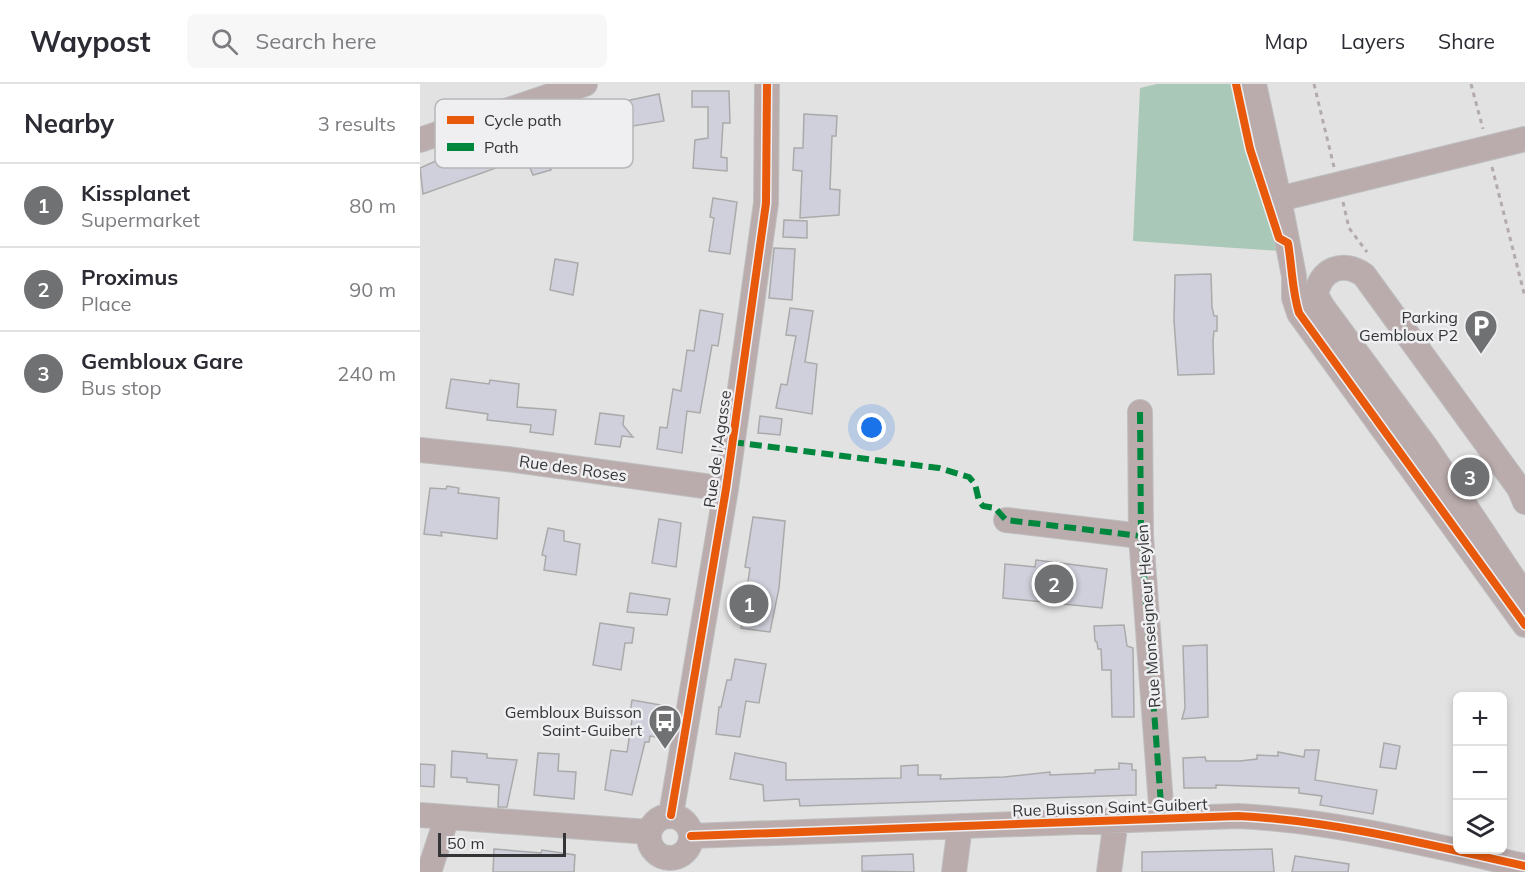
<!DOCTYPE html>
<meta charset="utf-8">
<style>
body{margin:0;font-family:Mulish,sans-serif;background:#f7f7f7;color:#2b2b33}
.controls{position:absolute;right:18px;bottom:18px;display:grid;overflow:hidden;border-radius:9px;box-shadow:0 3px 9px #0003}
.controls button{width:54px;height:54px;display:grid;place-items:center;padding:0;border:0;border-bottom:2px solid #e1e1e2;background:#fff;color:#2b2b33;font:30px sans-serif}
.scale{position:absolute;left:18px;bottom:15px;width:128px;box-sizing:border-box;padding-left:6px;border:3px solid #333435;border-top:0;font-size:16px;line-height:21px;white-space:nowrap;color:#333435;-webkit-text-stroke:4px #efeff2;paint-order:stroke}
.you{position:absolute;left:452px;top:344px;width:21px;height:21px;margin:-15px;border:4px solid #fff;border-radius:50%;background:#1a73e8;box-shadow:0 0 0 9px #1a73e833}
.badge{display:grid;place-items:center;width:39px;height:39px;border-radius:50%;background:#707172;color:#fff;font-size:20px;font-weight:700}
.pin{position:absolute;translate:-50% -50%;border:3px solid #fff;box-shadow:0 2px 6px #0006}
.list{margin:0;padding:0;list-style:none}
h2{display:flex;justify-content:space-between;align-items:center;height:78px;margin:0;padding:0 24px;font-size:26px}
h2 small{font-size:20px;font-weight:400;color:#7c7c81}
.list li{display:grid;grid-template-columns:39px 1fr auto;gap:18px;align-items:center;box-sizing:border-box;height:84px;padding:0 24px;border-top:2px solid #e1e1e2}
.list b{display:block;font-size:22px;white-space:nowrap}
.list p{margin:0;font-size:20px;white-space:nowrap;color:#7c7c81}
.list em{font-size:20px;font-style:normal;color:#7c7c81}
.icon{flex:none;width:33px;height:33px;fill:none;stroke:currentColor;stroke-width:2;stroke-linecap:round;stroke-linejoin:round}
.map{position:relative;flex:none;width:1105px;height:788px;overflow:hidden}
header{display:flex;align-items:center;gap:36px;box-sizing:border-box;height:84px;padding:0 30px;background:#fff;border-bottom:2px solid #e1e1e2}
header strong{font-size:28px}
nav{display:flex;gap:33px;margin-inline-start:auto;font-size:21px}
.search{width:420px;height:54px;background:#f7f7f7;display:flex;align-items:center;gap:15px;box-sizing:border-box;padding:0 21px;border-radius:9px;color:#7c7c81;font-size:22px}
main{display:flex}
aside{flex:1;background:#fff}
.map>svg:first-child{display:block}
.forest{fill:#aac8b8}
.building{fill:#cfd0db;stroke:#aaaaab;stroke-width:1.5}
.lines{fill:none;stroke-linecap:round;stroke-linejoin:round}
.minor-casing{stroke:#bfbfc0;stroke-width:26}
.path{stroke:#b3aaac;stroke-width:3;stroke-dasharray:4.5 4.5;stroke-linecap:butt}
.minor{stroke:#baacad;stroke-width:24}
.quiet{stroke:#00873e;stroke-width:6;stroke-dasharray:12 6;stroke-linecap:butt}
.cycleway-casing{stroke:#efeff2;stroke-width:11}
.cycleway{stroke:#e8590c;stroke-width:8}
.labels{text-anchor:middle;dominant-baseline:central;stroke-width:5;stroke-linejoin:round;paint-order:stroke}
.poi-label{font-size:16px;fill:#333435;stroke:#efeff2;text-anchor:end}
.street-label{font-size:16px;fill:#333435;stroke:#efeff2}
.key{fill:#efeff2;stroke:#b7b7b9;stroke-width:1.5}
.key-label{font-size:16px;fill:#333435}
</style>
<header>
<strong>Waypost</strong>
<div class="search"><svg class="icon" aria-label="search" viewBox="0 0 24 24"><circle cx="10" cy="10" r="6"/><path d="M15 15l6 6"/></svg>Search here</div>
<nav><a>Map</a><a>Layers</a><a>Share</a></nav>
</header>
<main>
<aside>
<h2>Nearby<small>3 results</small></h2>
<ul class="list">
<li><span class="badge">1</span><div><b>Kissplanet</b><p>Supermarket</p></div><em>80 m</em></li>
<li><span class="badge">2</span><div><b>Proximus</b><p>Place</p></div><em>90 m</em></li>
<li><span class="badge">3</span><div><b>Gembloux Gare</b><p>Bus stop</p></div><em>240 m</em></li>
</ul>
</aside>
<div class="map">
<svg width="1105" height="788" viewBox="0 0 1105 788">
<rect width="100%" height="100%" fill="#e2e2e3"/>
<path class="forest" d="M737,0h80l43,167 -147,-10 7,-153z"/>
<path class="building" d="M272,7h37l1,32h-7l-2,34 6,1v13l-34,-3 2,-28 13,-2v-31h-16z
M239,10l5,27 -56,9 3,9 -47,14v3l-16,6 3,8 -18,5 -12,-29 19,-6 -2,-14 15,-5 4,11 29,-9 -3,-13z
M384,30l33,2 -1,20h-4l-2,53 10,1 -1,25 -39,3 2,-47 -9,-1 1,-22h9z
M84,51l9,27 -90,32 -3,-26 29,-13 1,5 42,-14 -2,-6z
M293,114l24,4 -7,52 -21,-3 5,-33 -4,-1z
M364,136l23,1v17l-24,-1z
M354,164l21,1 -3,51 -23,-2z
M135,175l23,4 -5,32 -23,-5z
M791,190l1,33 2,9h3v15h-3l-1,10 1,33 -36,1 -4,-54 1,-46z
M370,224l23,3 -8,51 12,2 -5,50 -36,-6 5,-24 6,1 9,-49 -10,-1z
M280,226l23,4 -5,32 -6,-1 -12,68 -13,-2 -5,42 -25,-4 3,-22 7,1 6,-39 8,2 6,-41 7,1z
M31,295l38,5 1,-4 29,4 -2,23 39,3 -3,25 -23,-3 1,-7 -44,-5 1,-6 -42,-6z
M180,329l24,3 -1,9 10,12 -11,-1 -2,11 -25,-3z
M340,332l22,3 -2,16 -22,-2z
M27,402l12,2 -1,5 41,5 -2,41 -56,-7 1,4 -18,-2 6,-46 16,1z
M333,433l32,4 -6,67 -9,44 -29,-4 9,-60 -5,-1z
M239,435l22,4 -5,44 -24,-4z
M128,444l16,3v10l16,3 -4,31 -32,-5 2,-14 -4,-1z
M616,476l71,9 -5,39 -99,-10 2,-34 30,3z
M210,509l40,6 -3,16 -40,-3z
M180,539l34,5 -2,15h-7l-4,27 -28,-5z
M704,541l3,21 6,2 1,69h-22l-1,-47h-9l-1,-21h-3l-1,-7 -2,-1 -1,-15z
M787,561l1,72 -26,2 3,-11 -2,-62z
M315,575l31,5 -7,39 -13,-2 -6,36 -24,-3 3,-27h2l6,-27h4z
M212,616l29,5 -5,32 -6,-1 -1,6h-4l-13,53 -27,-5 6,-40 16,2 6,-39h-3z
M964,659l16,3 -4,23 -16,-2z
M885,666h14l-4,30 62,10 -4,24 -53,-9 2,-9 -23,-3v-5l-83,-3v3h-32l-1,-30 22,-1 1,4h34l17,-2v-4l21,1v-4l26,5z
M32,667l35,3v4l30,2 -10,47h-9l1,-22 -32,-3v-4l-16,-1z
M118,669l21,1 -1,17 18,1 -2,27 -40,-4z
M315,669l51,10v17l115,-2v-12l17,-1v10h23l-1,4 64,-2 46,-5v3l45,-2v-3l24,-1v-6l13,1v6h4v25l-336,11 -1,-7 -35,2 -1,-16 -33,-6z
M0,680l15,1 -1,22 -14,-1z
M74,765l47,4 1,-3 33,5 -1,17h-81z
M852,765l2,23h-132v-20z
M493,770l1,18 -52,-1v-15z
M875,772l54,8 -1,8h-56z"/>
<g class="lines">
<g class="minor-casing">
<path id="minor" d="M834,0l25,115 246,-60
M0,56l165,-56
M859,115l15,77v22l5,15 226,312
M720,328l1,124 21,282
M0,366l87,9 219,30
M1105,418l-6,-14 -155,-213c-21,-15 -44,-6 -48,20l6,11 104,141 99,149
M586,436l135,16
M0,731l229,17
M251,731l55,-326 40,-286 1,-119
M229 753a21 21 0 1 1 42 0a21 21 0 1 1-42 0Z
M271,752l547,-20c98,5 192,29 287,50
M9,788l18,-55
M534,788l6,-46
M689,788l7,-52"/>
</g>
<path class="path" d="M894,0l20,83
M1051,0l12,45
M1072,83l33,130
M923,118l6,26 18,24"/>
<use href="#minor" class="minor"/>
<path class="quiet" d="M720,328l1,124 21,282
M312,358l207,26 30,9 6,7 4,17 4,5 12,2 11,12 135,16"/>
<g class="cycleway-casing">
<path id="cycleway" d="M816,0l14,65 29,89 9,5c4,23 4,48 11,70l226,312
M251,731l55,-326 40,-286 1,-119
M271,752l547,-20c98,5 192,29 287,50"/>
</g>
<use href="#cycleway" class="cycleway"/>
</g>
<defs>
<g id="parking-pin" transform="scale(1.725)"><path d="M0 17L-7.5 6A9.5 9.5 0 1 1 7.5 6Z" fill="#707172" stroke="#efeff2"/><path d="M-3.5-5.5H1a3.5 3.5 0 0 1 0 7H-1V5.5H-3.5ZM-1-3.4V-.6H.8a1.4 1.4 0 0 0 0-2.8Z" fill="#fff"/></g>
<g id="bus-pin" transform="scale(1.725)"><path d="M0 17L-7.5 6A9.5 9.5 0 1 1 7.5 6Z" fill="#707172" stroke="#efeff2"/><path d="M-5-6H5V4H4V6H2V4H-2V6H-4V4H-5ZM-3.5-4V0h7V-4ZM-3.5 1.2v1.5H-2V1.2ZM2 1.2v1.5H3.5V1.2Z" fill="#fff"/></g>
</defs>
<g fill-rule="evenodd">
<use href="#parking-pin" x="1061" y="242"/>
<use href="#bus-pin" x="245" y="637"/>
</g>
<g class="labels">
<g class="poi-label">
<text x="1038" y="233">Parking<tspan x="1038" dy="18">Gembloux P2</tspan></text>
<text x="222" y="628">Gembloux Buisson<tspan x="222" dy="18">Saint-Guibert</tspan></text>
</g>
<g class="street-label">
<text transform="translate(297 365) rotate(-82)">Rue de l'Agasse</text>
<text transform="translate(153 384) rotate(8)">Rue des Roses</text>
<text transform="translate(728 532) rotate(-94)">Rue Monseigneur Heylen</text>
<text transform="translate(690 723) rotate(-2)">Rue Buisson Saint-Guibert</text>
</g>
</g>
<rect x="15" y="15" width="198" height="69" rx="9" class="key"/>
<rect x="27" y="32" width="27" height="8" fill="#e8590c"/>
<rect x="27" y="59" width="27" height="8" fill="#00873e"/>
<g class="key-label">
<text x="64" y="42">Cycle path</text>
<text x="64" y="69">Path</text>
</g>
</svg>
<div class="controls">
<button>+</button>
<button>−</button>
<button><svg class="icon" aria-label="layers" viewBox="0 0 24 24"><path d="M12 4l9 5-9 5-9-5zM3 14l9 5 9-5"/></svg></button>
</div>
<div class="scale">50 m</div>
<div class="you"></div>
<div class="pin badge" style="left:329px;top:520px">1</div>
<div class="pin badge" style="left:634px;top:500px">2</div>
<div class="pin badge" style="left:1050px;top:393px">3</div>
</div>
</main>
